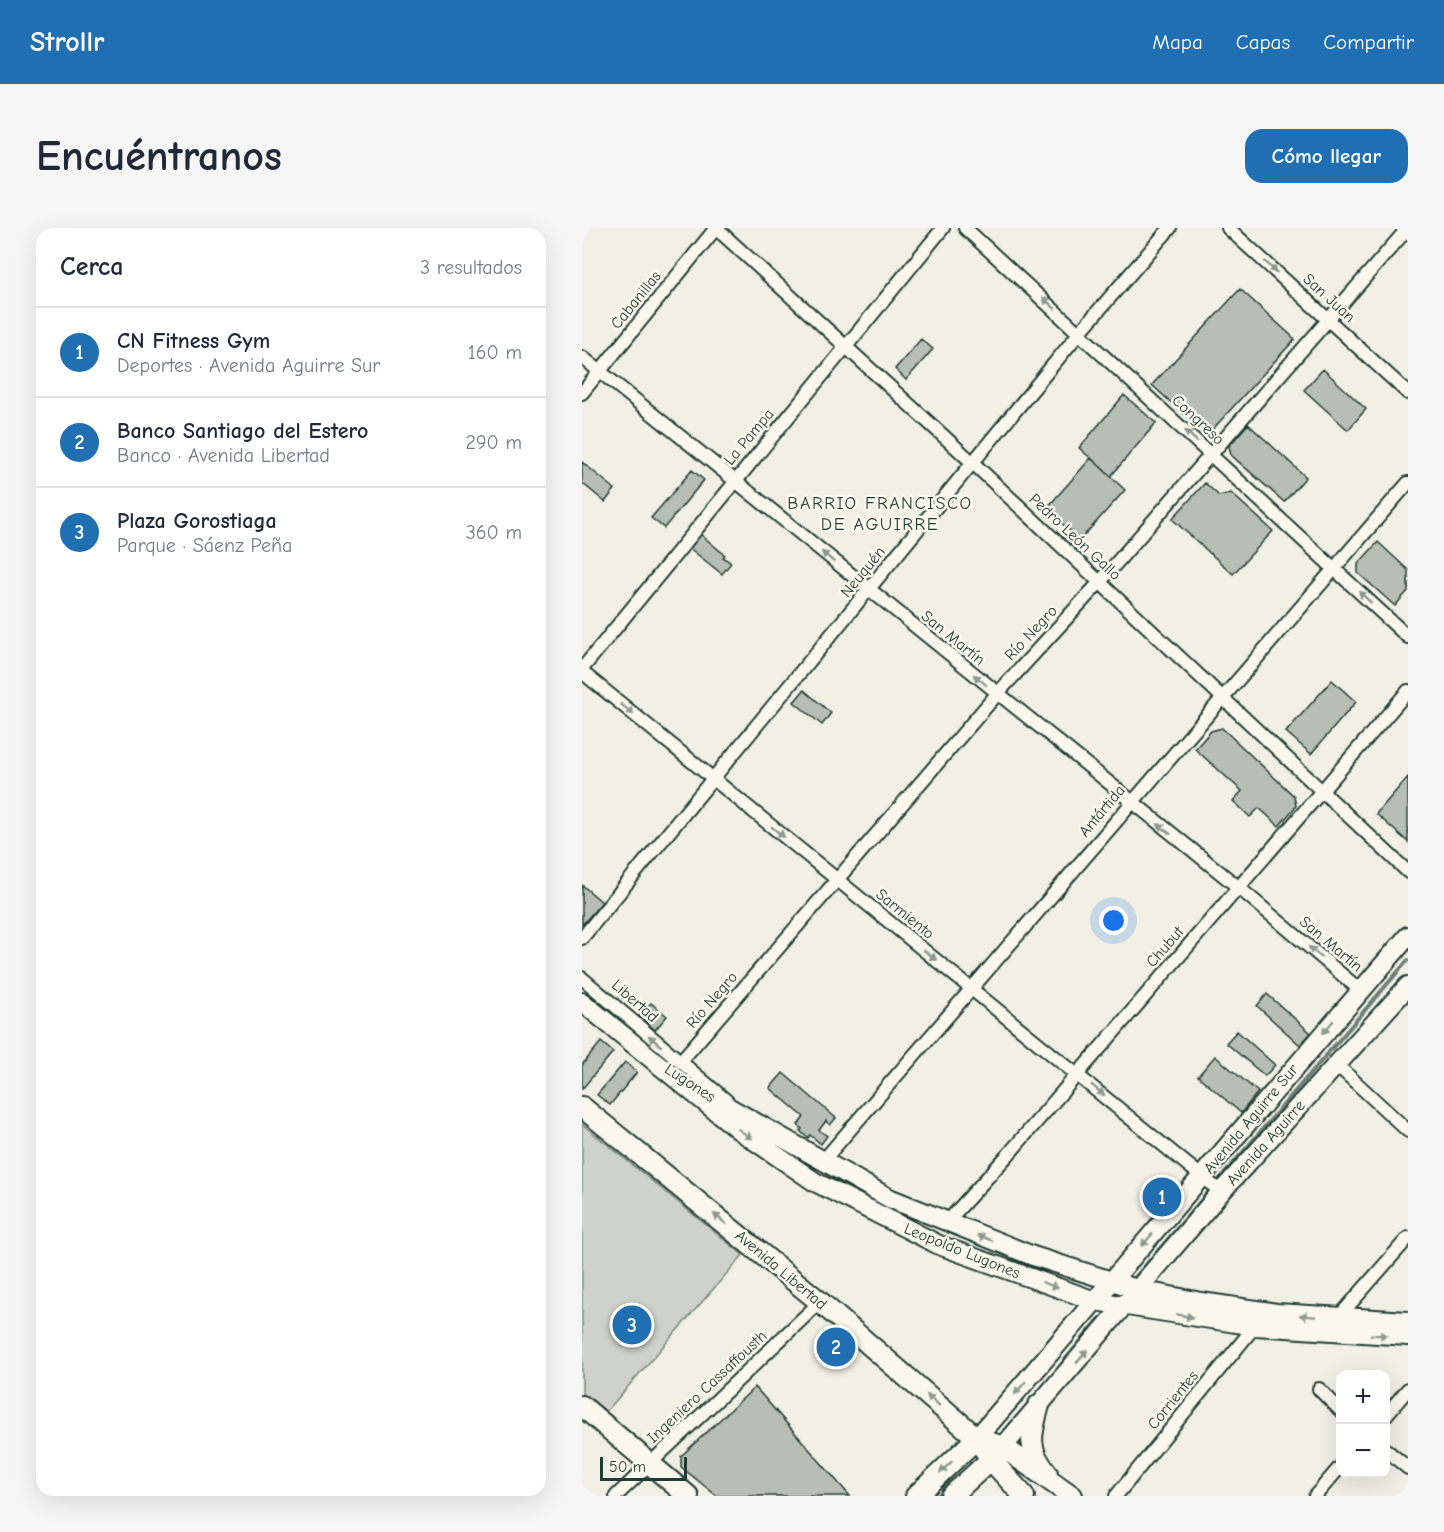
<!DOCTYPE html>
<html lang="es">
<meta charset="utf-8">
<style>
body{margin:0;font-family:"Comic Neue",sans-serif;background:#f6f6f7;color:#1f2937}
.controls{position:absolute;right:18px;bottom:18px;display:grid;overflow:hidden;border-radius:12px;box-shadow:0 6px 24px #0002}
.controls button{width:54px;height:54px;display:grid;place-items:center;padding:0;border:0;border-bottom:2px solid #e0e1e3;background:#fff;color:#1f2937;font:30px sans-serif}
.scale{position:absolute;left:18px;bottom:15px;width:87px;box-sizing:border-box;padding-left:6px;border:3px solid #1f3d34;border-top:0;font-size:16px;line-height:21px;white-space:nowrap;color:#1f3d34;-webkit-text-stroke:4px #fbf7ec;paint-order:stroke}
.you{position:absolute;left:532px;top:693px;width:21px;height:21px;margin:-15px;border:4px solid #fff;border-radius:50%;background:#1a73e8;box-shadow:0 0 0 9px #1a73e833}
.badge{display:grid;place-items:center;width:39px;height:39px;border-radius:50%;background:#1f6fb2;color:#fff;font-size:20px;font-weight:700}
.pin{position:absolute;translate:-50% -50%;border:3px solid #fff;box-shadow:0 2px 6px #0006}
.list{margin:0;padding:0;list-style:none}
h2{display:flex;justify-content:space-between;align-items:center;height:78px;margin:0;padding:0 24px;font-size:26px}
h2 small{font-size:20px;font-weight:400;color:#747a83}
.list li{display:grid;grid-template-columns:39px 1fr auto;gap:18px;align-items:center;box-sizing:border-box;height:90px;padding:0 24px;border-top:2px solid #e0e1e3}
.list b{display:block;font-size:22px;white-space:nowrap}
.list p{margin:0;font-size:20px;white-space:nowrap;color:#747a83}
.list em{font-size:20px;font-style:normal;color:#747a83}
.map{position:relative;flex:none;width:826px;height:1268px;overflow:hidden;border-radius:18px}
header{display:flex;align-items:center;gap:36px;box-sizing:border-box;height:84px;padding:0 30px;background:#1f6fb2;color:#fff}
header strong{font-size:28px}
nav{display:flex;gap:33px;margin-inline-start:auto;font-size:21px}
.intro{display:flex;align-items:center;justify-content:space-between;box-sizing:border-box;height:144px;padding:0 36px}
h1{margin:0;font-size:42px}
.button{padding:15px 27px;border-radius:18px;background:#1f6fb2;color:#fff;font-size:21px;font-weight:700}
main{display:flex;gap:36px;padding:0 36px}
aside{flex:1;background:#fff;border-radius:18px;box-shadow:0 6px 24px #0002}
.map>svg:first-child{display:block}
.green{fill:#cfd2c8;stroke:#77887e;stroke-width:1.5}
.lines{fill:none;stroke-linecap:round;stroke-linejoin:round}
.stream{stroke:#6e7f75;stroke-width:4}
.building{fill:#b7beb3;stroke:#1f3d34;stroke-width:1.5}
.street-casing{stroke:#1f3d34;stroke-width:16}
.secondary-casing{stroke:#1f3d34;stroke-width:22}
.primary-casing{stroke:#1f3d34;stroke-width:24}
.street{stroke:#fbf7ec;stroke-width:12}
.secondary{stroke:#fbf7ec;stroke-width:18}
.primary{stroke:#fbf7ec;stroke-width:20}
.oneway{fill:#8d9a90}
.labels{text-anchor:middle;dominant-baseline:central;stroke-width:5;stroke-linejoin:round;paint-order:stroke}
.street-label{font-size:16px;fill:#1f3d34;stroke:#fbf7ec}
.neighbourhood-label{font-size:18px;letter-spacing:1.5px;fill:#1f3d34;stroke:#fbf7ec}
</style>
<header>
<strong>Strollr</strong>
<nav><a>Mapa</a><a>Capas</a><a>Compartir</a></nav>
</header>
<div class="intro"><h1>Encuéntranos</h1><a class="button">Cómo llegar</a></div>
<main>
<aside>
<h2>Cerca<small>3 resultados</small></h2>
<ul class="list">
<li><span class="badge">1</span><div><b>CN Fitness Gym</b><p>Deportes · Avenida Aguirre Sur</p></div><em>160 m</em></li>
<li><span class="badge">2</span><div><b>Banco Santiago del Estero</b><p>Banco · Avenida Libertad</p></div><em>290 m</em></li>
<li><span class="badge">3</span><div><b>Plaza Gorostiaga</b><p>Parque · Sáenz Peña</p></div><em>360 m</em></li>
</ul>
</aside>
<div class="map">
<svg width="826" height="1268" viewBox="0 0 826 1268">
<rect width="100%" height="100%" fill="#f2f0e5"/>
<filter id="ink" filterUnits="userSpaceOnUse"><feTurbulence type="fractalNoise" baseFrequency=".0167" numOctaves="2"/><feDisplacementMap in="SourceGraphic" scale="12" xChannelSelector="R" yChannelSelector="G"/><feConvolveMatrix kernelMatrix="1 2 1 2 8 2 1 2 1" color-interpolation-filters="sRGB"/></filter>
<g filter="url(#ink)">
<path class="green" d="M0,896l161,131 -138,158 -23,-19z"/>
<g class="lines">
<path class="stream" d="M550,1053l276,-321
M479,1137l39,-47
M355,1268l9,-7"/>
</g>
<path class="building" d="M658,61l55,50 -83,91 -10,1 -50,-46z
M339,111l12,10 -27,31 -11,-11z
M741,141l43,40 -18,21 -44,-40z
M542,167l32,28 -45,53 -32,-28z
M666,196l58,53 -22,25 -53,-47 -2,-9z
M509,230l34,32 -45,50 -34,-31z
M0,234l33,27 -10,13 -23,-19z
M110,242l12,10 -40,48 -13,-10z
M623,255l14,13 12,-3 42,38 -40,43 -61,-55z
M117,305l26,22 -2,2 8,6 -9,11 -34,-27z
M796,314l30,28v21l-13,15 -37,-33v-9z
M750,452l24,22 -45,52 -25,-22z
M222,462l27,23 -9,12 -28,-23z
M640,500l72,68 2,10 -17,20 -20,-18 -9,9 -17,-16 9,-10 -47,-42 16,-18z
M826,549v65l-32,-28z
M0,657l20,17 -20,23z
M685,766l44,39 -11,12 -43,-39z
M69,775l16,13 -12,14 -16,-14z
M655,803l38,34 -10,11 -39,-33z
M19,814l12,10 -31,37v-24z
M633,828l43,36 -17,21 -43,-37z
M43,834l12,10 -27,33 -13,-10z
M201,845l53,45 -6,7 -4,-4 -7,9 8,6 -6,8 -11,-9 -2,3 -8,-7 2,-2 -4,-4 6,-8 -34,-29z
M173,1159l95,109h-133l-36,-29v-11z"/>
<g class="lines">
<g class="street-casing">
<path id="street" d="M134,0l257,235 435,409
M383,0l443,409
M646,0l180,165
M0,129l656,530 122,103
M0,165l134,-165
M0,441l361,-441
M0,444l639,520
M0,710l498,-606 90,-104
M0,750l145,123
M98,834l317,-368 102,-111 309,-355
M755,837l71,66
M240,934l586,-679
M364,995l61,-67 401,-465
M755,1091l71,-81
M737,1161l21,21
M804,1187l22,-26
M804,1222l22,18
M34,1268l204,-194
M534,1268l139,-170
M733,1268l25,-29"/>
</g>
<g class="secondary-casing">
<path id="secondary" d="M0,774l157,128 76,52 124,63 156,56 160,25 153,10
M132,871l175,99 144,58 107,34 61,12 76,11 131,8
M395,1210l431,-502
M421,1219l218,-255 187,-206"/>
</g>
<g class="primary-casing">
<path id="primary" d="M0,879l238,195 157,136 14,22 33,36
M457,1177c-8,29 -13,43 8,68
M0,1178l106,90
M395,1210l26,9 69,49
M334,1268l61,-58
M369,1268l48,-44"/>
</g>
<use href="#street" class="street"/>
<use href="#secondary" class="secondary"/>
<use href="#primary" class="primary"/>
</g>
<defs><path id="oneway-solid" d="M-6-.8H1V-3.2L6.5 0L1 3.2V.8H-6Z" transform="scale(1.5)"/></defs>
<g class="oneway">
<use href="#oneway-solid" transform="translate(689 39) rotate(42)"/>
<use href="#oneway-solid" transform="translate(467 75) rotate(-138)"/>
<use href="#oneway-solid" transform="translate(609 208) rotate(-137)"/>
<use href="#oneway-solid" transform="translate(246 329) rotate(-140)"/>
<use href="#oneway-solid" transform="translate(783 369) rotate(-137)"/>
<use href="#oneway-solid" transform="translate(398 452) rotate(-141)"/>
<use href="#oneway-solid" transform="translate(45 481) rotate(39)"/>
<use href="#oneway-solid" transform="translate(582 601) rotate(-142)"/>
<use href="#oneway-solid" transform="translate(196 604) rotate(39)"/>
<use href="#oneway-solid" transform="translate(733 724) rotate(-140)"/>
<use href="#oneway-solid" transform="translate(348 727) rotate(39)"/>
<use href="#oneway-solid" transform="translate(746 799) rotate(130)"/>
<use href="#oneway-solid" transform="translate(73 813) rotate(-139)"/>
<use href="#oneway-solid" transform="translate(516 862) rotate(39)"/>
<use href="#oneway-solid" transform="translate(163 906) rotate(35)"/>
<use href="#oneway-solid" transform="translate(138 991) rotate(-141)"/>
<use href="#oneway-solid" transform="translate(403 1010) rotate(-159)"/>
<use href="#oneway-solid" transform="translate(565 1012) rotate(131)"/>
<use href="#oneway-solid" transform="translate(468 1057) rotate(20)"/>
<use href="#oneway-solid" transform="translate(603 1088) rotate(11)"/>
<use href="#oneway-solid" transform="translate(726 1088) rotate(-175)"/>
<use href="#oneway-solid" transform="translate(797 1107) rotate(2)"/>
<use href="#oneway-solid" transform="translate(500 1128) rotate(-49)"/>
<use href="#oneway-solid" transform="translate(438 1160) rotate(131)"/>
<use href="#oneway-solid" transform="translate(351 1172) rotate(-139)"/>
<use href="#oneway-solid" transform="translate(364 1239) rotate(137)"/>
</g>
</g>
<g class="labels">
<g class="street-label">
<text transform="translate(747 70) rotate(42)">San Juan</text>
<text transform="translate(54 72) rotate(-51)">Cabanillas</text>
<text transform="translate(616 192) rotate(43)">Congreso</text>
<text transform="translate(167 209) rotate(-50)">La Pampa</text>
<text transform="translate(493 309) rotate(43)">Pedro León Gallo</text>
<text transform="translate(281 344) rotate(-51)">Neuquén</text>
<text transform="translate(449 405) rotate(-47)">Río Negro</text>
<text transform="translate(371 410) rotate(39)">San Martín</text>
<text transform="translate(520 583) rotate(-50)">Antártida</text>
<text transform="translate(323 686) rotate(39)">Sarmiento</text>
<text transform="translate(749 716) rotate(40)">San Martín</text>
<text transform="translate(583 719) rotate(-49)">Chubut</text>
<text transform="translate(130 772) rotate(-49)">Río Negro</text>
<text transform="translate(53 773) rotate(41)">Libertad</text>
<text transform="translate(108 855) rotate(33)">Lugones</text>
<text transform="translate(669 891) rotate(-50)">Avenida Aguirre Sur</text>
<text transform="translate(684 915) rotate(-48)">Avenida Aguirre</text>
<text transform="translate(380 1023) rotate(22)">Leopoldo Lugones</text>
<text transform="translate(199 1042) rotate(40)">Avenida Libertad</text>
<text transform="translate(125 1159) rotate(-43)">Ingeniero Cassaffousth</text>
<text transform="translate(591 1172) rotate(-51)">Corrientes</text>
</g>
<g class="neighbourhood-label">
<text x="298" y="275">BARRIO FRANCISCO<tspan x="298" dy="21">DE AGUIRRE</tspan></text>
</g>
</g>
</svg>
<div class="controls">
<button>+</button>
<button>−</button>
</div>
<div class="scale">50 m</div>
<div class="you"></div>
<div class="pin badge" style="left:580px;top:969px">1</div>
<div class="pin badge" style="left:254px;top:1119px">2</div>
<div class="pin badge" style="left:50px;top:1097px">3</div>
</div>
</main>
